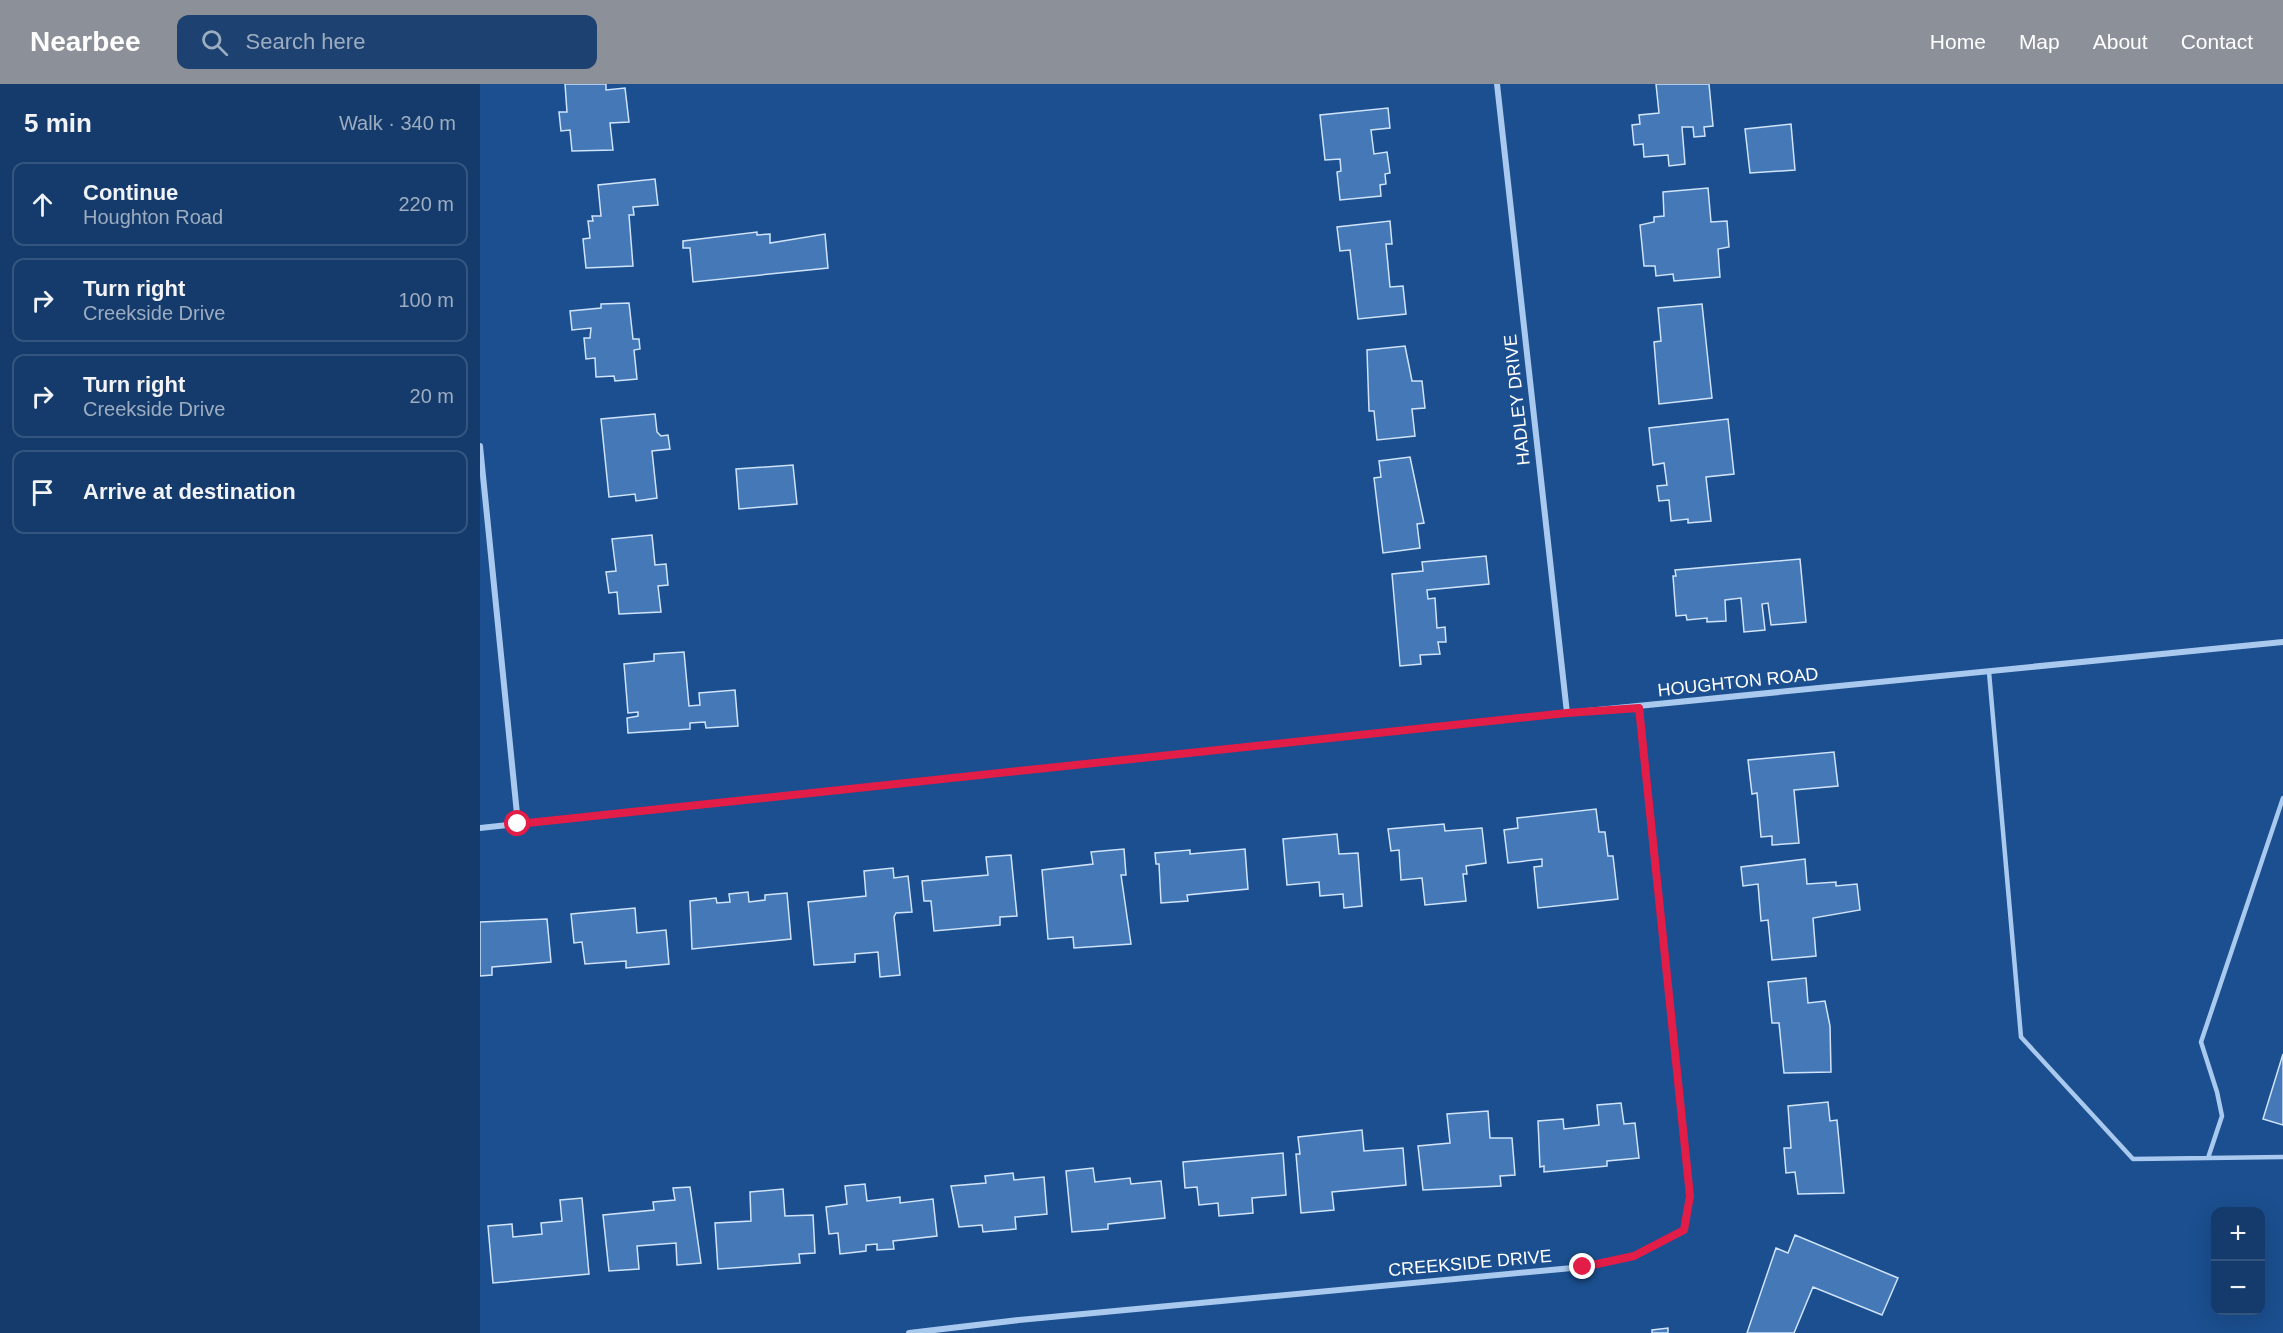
<!DOCTYPE html>
<meta charset="utf-8">
<style>
body{margin:0;font-family:Arial,sans-serif;background:#1d4271;color:#f1f3f6}
.controls{position:absolute;right:18px;bottom:18px;display:grid;overflow:hidden;border-radius:12px;box-shadow:0 6px 24px #0002}
.controls button{width:54px;height:54px;display:grid;place-items:center;padding:0;border:0;border-bottom:2px solid #33557e;background:#143b6b;color:#f1f3f6;font:30px sans-serif}
.stop{position:absolute;width:18px;height:18px;margin:-14px;border:4px solid #e11d48;border-radius:50%;background:#fff}
.stop.end{background:#e11d48;border-color:#fff;box-shadow:0 2px 6px #0008}
.list{margin:0;padding:0;list-style:none}
h2{display:flex;justify-content:space-between;align-items:center;height:78px;margin:0;padding:0 24px;font-size:26px}
h2 small{font-size:20px;font-weight:400;color:#9dadc1}
.list li{display:grid;grid-template-columns:39px 1fr auto;gap:18px;align-items:center;box-sizing:border-box;height:84px;margin:0 12px 12px;padding:0 12px;border:2px solid #33557e;border-radius:12px}
.list b{display:block;font-size:22px;white-space:nowrap}
.list p{margin:0;font-size:20px;white-space:nowrap;color:#9dadc1}
.list em{font-size:20px;font-style:normal;color:#9dadc1}
.icon{flex:none;width:33px;height:33px;fill:none;stroke:currentColor;stroke-width:2;stroke-linecap:round;stroke-linejoin:round}
.map{position:relative;flex:none;width:1803px;height:1249px;overflow:hidden}
header{display:flex;align-items:center;gap:36px;box-sizing:border-box;height:84px;padding:0 30px;background:#8c9099;color:#fff}
header strong{font-size:28px}
nav{display:flex;gap:33px;margin-inline-start:auto;font-size:21px}
.search{width:420px;height:54px;background:#1d4271;display:flex;align-items:center;gap:15px;box-sizing:border-box;padding:0 21px;border-radius:12px;color:#9dadc1;font-size:22px}
main{display:flex}
aside{flex:1;background:#143b6b}
.map>svg:first-child{display:block}
.building{fill:#4478b7;stroke:#cfe3fa;stroke-width:1.5}
.lines{fill:none;stroke-linecap:round;stroke-linejoin:round}
.lane{stroke:#a9c9ee;stroke-width:4.5}
.street{stroke:#a9c9ee;stroke-width:6}
.route{stroke:#e11d48;stroke-width:8}
.labels{text-anchor:middle;dominant-baseline:central;stroke-width:6;stroke-linejoin:round;paint-order:stroke}
.street-label{font-size:18px;fill:#fff;stroke:#1b4f8f}
</style>
<header>
<strong>Nearbee</strong>
<div class="search"><svg class="icon" aria-label="search" viewBox="0 0 24 24"><circle cx="10" cy="10" r="6"/><path d="M15 15l6 6"/></svg>Search here</div>
<nav><a>Home</a><a>Map</a><a>About</a><a>Contact</a></nav>
</header>
<main>
<aside>
<h2>5 min<small>Walk · 340 m</small></h2>
<ul class="list">
<li><svg class="icon" aria-label="ahead" viewBox="0 0 24 24"><path d="M12 20V5M6 11l6-6 6 6"/></svg><div><b>Continue</b><p>Houghton Road</p></div><em>220 m</em></li>
<li><svg class="icon" aria-label="right" viewBox="0 0 24 24"><path d="M7 20v-9h11M14 6l5 5-5 5"/></svg><div><b>Turn right</b><p>Creekside Drive</p></div><em>100 m</em></li>
<li><svg class="icon" aria-label="right" viewBox="0 0 24 24"><path d="M7 20v-9h11M14 6l5 5-5 5"/></svg><div><b>Turn right</b><p>Creekside Drive</p></div><em>20 m</em></li>
<li><svg class="icon" aria-label="arrive" viewBox="0 0 24 24"><path d="M6 21V4h12l-3 4 3 4H6"/></svg><div><b>Arrive at destination</b></div></li>
</ul>
</aside>
<div class="map">
<svg width="1803" height="1249" viewBox="0 0 1803 1249">
<rect width="100%" height="100%" fill="#1b4f8f"/>
<path class="building" d="M85,0h41v6l19,-2 4,34 -19,1 3,27 -41,1 -2,-21 -9,1 -2,-19h8z
M1176,0h53l4,42 -9,1 1,9 -11,1 -1,-10h-11l3,37 -16,2 -1,-11 -24,2 -1,-13 -9,1 -2,-20 8,-1 -1,-9 20,-2z
M908,24l2,20 -19,2 3,24 13,-2 3,21 -5,1 1,10 -6,1 1,11 -41,4 -3,-28 4,-1 -1,-12 -15,1 -5,-45z
M1311,40l4,46 -45,3 -5,-44z
M175,95l3,26 -25,2 1,8h-5l4,51 -47,2 -3,-29 7,-1 -2,-17h5l-1,-5h9l-3,-31z
M1228,104l3,34 16,-1 2,26 -11,2 2,28 -46,4 -1,-7 -17,2 -1,-10h-11l-4,-41 14,-3v-5l10,-1 -1,-24z
M910,137l2,23h-6l4,43 13,-1 3,28 -48,5 -8,-69 -10,1 -3,-24z
M277,148v3l13,-1v9l55,-9 3,34 -135,14 -3,-34h-7v-7z
M149,219l4,36h6l1,10 -6,1 3,29 -22,2 -1,-5 -18,1 -1,-19 -9,1 -2,-21h6l1,-10 -19,2 -2,-19 31,-3v-4z
M1222,220l10,94 -53,6 -5,-62 7,-1 -3,-33z
M925,262l7,35h10l3,27 -13,1 3,27 -38,4 -3,-29h-5l-2,-61z
M175,330l2,18 4,4 7,-1 2,14 -18,2 5,47 -21,3 -1,-7 -26,3 -8,-78z
M1248,335l6,55 -28,3 5,44 -23,2v-4l-17,2 -2,-21 -10,1 -2,-15 10,-1 -3,-22 -11,2 -4,-37z
M930,373l14,66 -7,1 3,24 -37,5 -9,-75 7,-1 -2,-16z
M313,381l4,39 -58,5 -3,-40z
M172,451l3,30 11,-1 2,21 -10,1 3,26 -42,2 -2,-22 -8,1 -3,-21 10,-1 -4,-32z
M1006,472l3,28 -62,6 1,9 7,-1 2,30 8,-1 1,15h-8l2,12 -20,1 1,9 -21,2 -8,-92 31,-3 -1,-9z
M1320,475l6,63 -35,3 -3,-22 -6,1 3,26 -21,2 -3,-34 -16,2 1,21 -19,1v-4l-20,2 -1,-5 -10,1 -3,-40h3l-1,-6z
M204,568l5,54 11,-1 -1,-12 36,-3 3,36 -32,2 -1,-6 -15,1v6l-62,4 -1,-15 11,-2v-4l-10,1 -4,-49 30,-3v-7z
M1354,668l4,34 -44,4 5,53 -27,2v-9l-11,1 -4,-44 -5,1 -4,-34z
M1116,725l3,23h6l3,24h5l5,43 -80,9 -4,-41 8,-1v-7l-34,4 -4,-33 14,-2 -1,-10z
M964,740l1,7 37,-3 4,35 -20,3 1,8h-4l3,27 -41,4 -3,-27 -21,2 -2,-30 -8,1 -3,-22z
M857,750l2,20 19,-1 4,53 -18,2 -1,-14 -23,2 -1,-14 -32,3 -4,-46z
M644,765l2,26h-5l10,69 -57,4 -1,-11 -25,2 -6,-69 51,-6 -2,-12z
M765,765l3,40 -61,6 1,6 -27,2 -2,-39h-3l-1,-11 35,-3v4z
M531,771l6,61 -17,1v8l-66,6 -3,-30h-7l-2,-20 66,-6 -2,-18z
M1325,775l2,25 29,-2v4l21,-2 3,26 -47,8 3,38 -44,4 -4,-40 -7,1 -3,-37 -15,2 -2,-19z
M413,784l1,10 14,-2 4,36 -16,1 -2,4 6,58 -20,2 -2,-25 -23,2v8l-41,3 -6,-63 58,-6 -2,-25z
M268,808l1,10 16,-2v-5l22,-2 4,46 -99,10 -2,-48 26,-3 1,5 13,-1 -1,-8z
M155,824l2,25 29,-3 3,34 -43,4v-7l-41,3 -3,-22 -8,1 -3,-29z
M67,835l4,43 -59,5v8l-12,1v-54z
M1326,894l2,25 17,-2 5,25 1,46 -47,1 -5,-50h-7l-4,-41z
M1803,970v71l-20,-6z
M1348,1018l2,19 7,-1 7,73 -46,1 -3,-22 -9,1 -2,-25h7l-3,-42z
M1141,1019l3,21 11,-1 4,35 -32,3v5l-63,6v-6l-4,1 -2,-46 25,-2 1,10 35,-4 -2,-20z
M1008,1027l2,27h22l3,37 -15,1 1,10 -78,4 -5,-44 32,-3 -3,-29z
M882,1046l2,21 39,-3 3,37 -74,7 2,18 -33,3 -5,-59h4l-2,-17z
M803,1069l3,42 -34,3 1,15 -34,3 -1,-13 -19,2 -2,-18 -12,1 -2,-26z
M613,1084l2,14 35,-4 1,6 30,-3 4,37 -57,6v5l-36,3 -6,-61z
M533,1089l1,7 30,-3 3,37 -32,3 1,12 -33,3 -1,-7 -23,2 -8,-41 35,-3 -1,-7z
M385,1100l2,17 33,-4v6l33,-4 4,37 -44,5 1,8 -17,1v-6l-11,1v6l-26,3 -2,-21 -9,1 -3,-27 21,-3 -2,-18z
M210,1103l11,76 -24,2 -1,-22 -39,3 2,23 -30,2 -6,-56 51,-5 -1,-8 22,-2 -2,-12z
M303,1105l2,27 28,-1 2,38 -16,1 1,9 -82,6 -3,-46 36,-2 -1,-29z
M102,1114l7,76 -96,9 -5,-57 24,-2 1,13 29,-3 -1,-11 21,-2 -2,-21z
M1315,1151l103,43 -16,37 -69,-28 -19,46h-47l29,-85 12,5z
M1188,1244v5h-16v-3z"/>
<g class="lines">
<path class="lane" d="M1509,588l32,365 112,122 150,-2
M1728,1074l14,-42 -5,-24 -16,-50 82,-244"/>
<path class="street" d="M1017,0l70,629
M0,362l38,378
M0,744l1087,-115 716,-71
M429,1249l110,-13 564,-53 51,-11 50,-26 6,-34 -51,-488"/>
</g>
<g class="lines">
<path class="route" d="M38,740l1049,-111 72,-5 51,488 -6,34 -50,26 -51,11"/>
</g>
<g class="labels">
<g class="street-label">
<text transform="translate(1037 316) rotate(-96)">HADLEY DRIVE</text>
<text transform="translate(1258 598) rotate(-6)">HOUGHTON ROAD</text>
<text transform="translate(990 1179) rotate(-5)">CREEKSIDE DRIVE</text>
</g>
</g>
</svg>
<div class="controls">
<button>+</button>
<button>−</button>
</div>
<div class="stop" style="left:38px;top:740px"></div>
<div class="stop end" style="left:1103px;top:1183px"></div>
</div>
</main>
